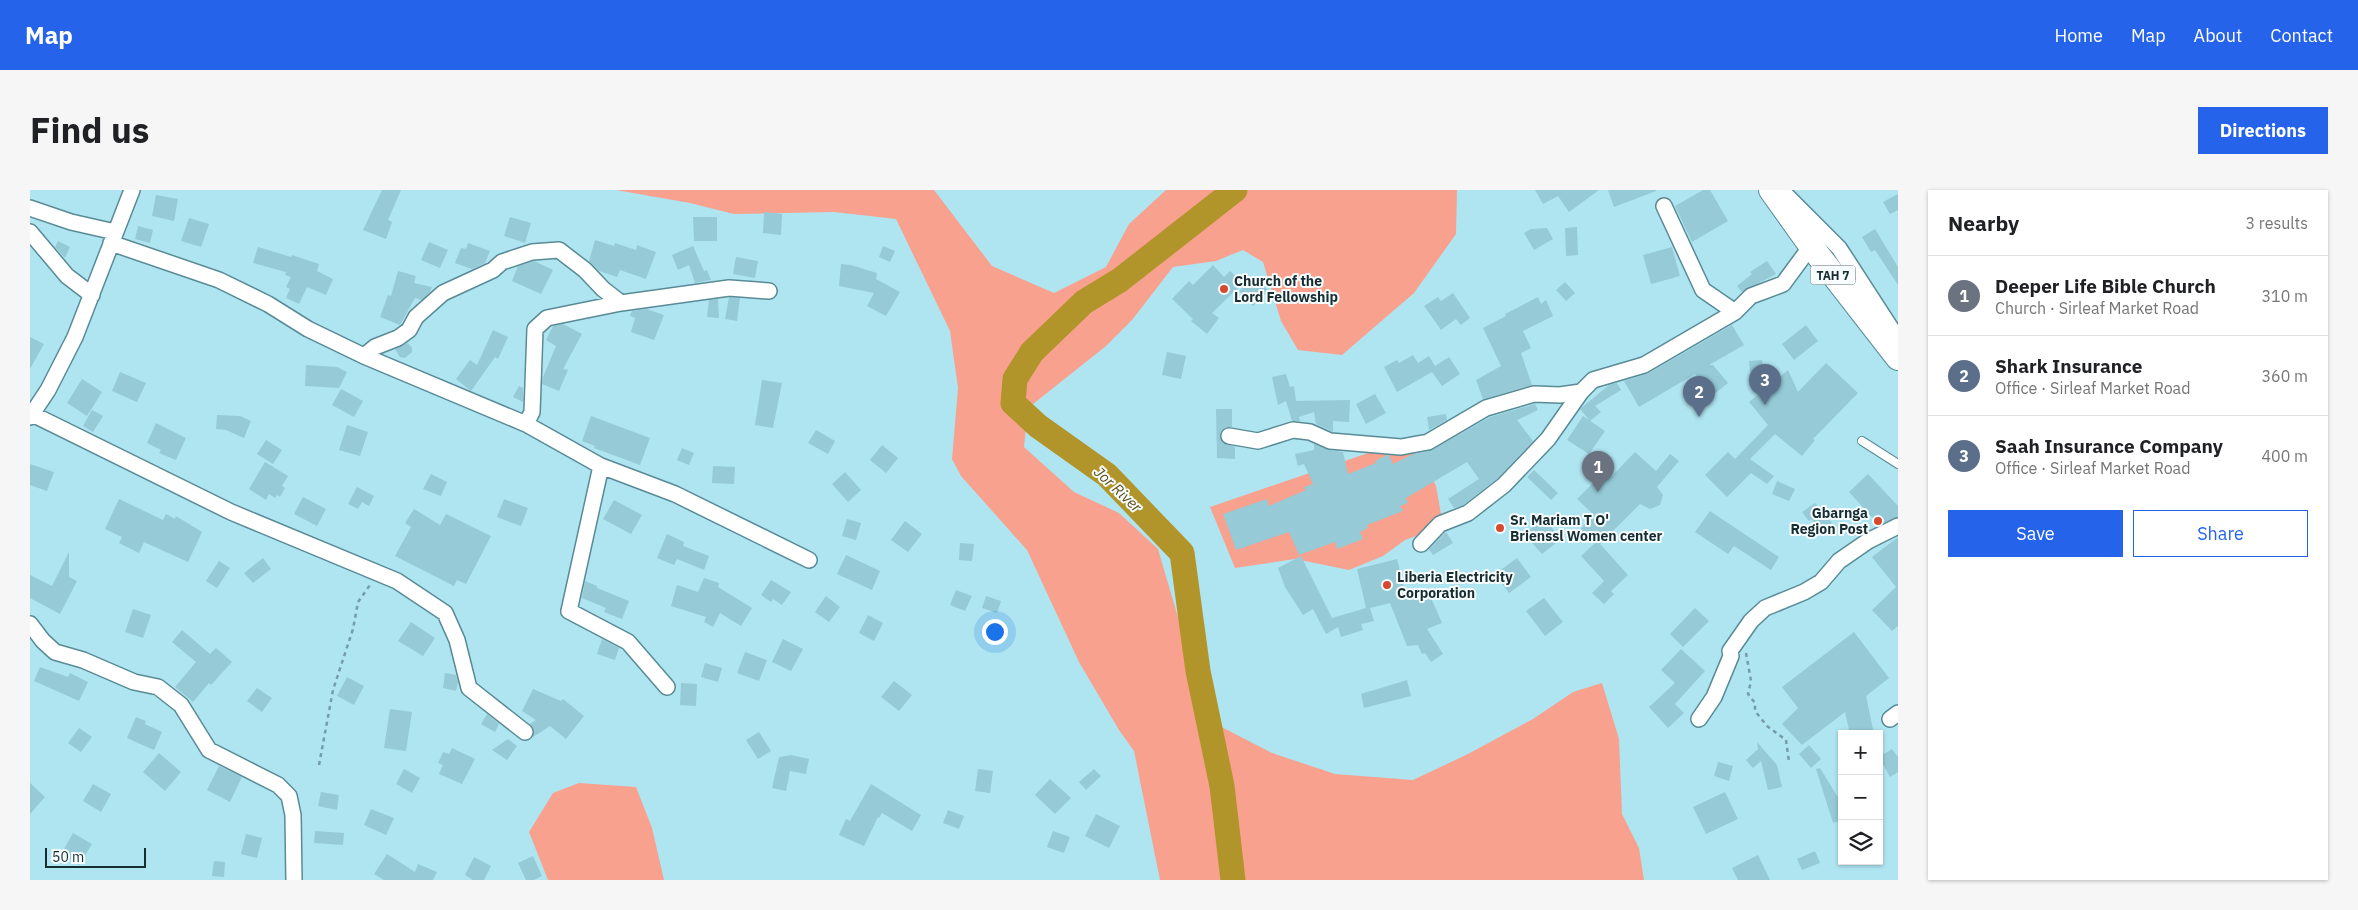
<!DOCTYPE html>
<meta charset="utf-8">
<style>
body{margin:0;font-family:"IBM Plex Sans",sans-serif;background:#f6f6f6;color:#202124}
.controls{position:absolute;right:15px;bottom:15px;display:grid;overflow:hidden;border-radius:0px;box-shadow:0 1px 4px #0004}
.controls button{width:45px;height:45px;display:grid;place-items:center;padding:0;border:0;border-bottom:1px solid #e0e0e0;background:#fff;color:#202124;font:25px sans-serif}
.scale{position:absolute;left:15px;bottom:12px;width:101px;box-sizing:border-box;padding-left:5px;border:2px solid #182d32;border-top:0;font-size:14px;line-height:18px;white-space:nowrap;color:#182d32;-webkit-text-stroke:4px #f7fcfd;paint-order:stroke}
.you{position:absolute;left:964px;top:441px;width:18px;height:18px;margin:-12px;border:4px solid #fff;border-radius:50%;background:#1a73e8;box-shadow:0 0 0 8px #1a73e833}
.badge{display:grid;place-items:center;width:32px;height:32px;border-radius:50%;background:#2563eb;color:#fff;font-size:16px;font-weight:700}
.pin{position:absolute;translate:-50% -41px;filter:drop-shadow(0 1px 2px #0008)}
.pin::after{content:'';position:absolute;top:26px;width:18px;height:15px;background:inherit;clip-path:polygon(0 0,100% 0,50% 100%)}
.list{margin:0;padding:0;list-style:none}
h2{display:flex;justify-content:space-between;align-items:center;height:65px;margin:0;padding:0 20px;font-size:21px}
h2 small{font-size:16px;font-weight:400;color:#757577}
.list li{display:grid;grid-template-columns:32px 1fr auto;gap:15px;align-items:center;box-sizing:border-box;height:80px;padding:0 20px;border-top:1px solid #e0e0e0}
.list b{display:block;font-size:19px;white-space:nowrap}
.list p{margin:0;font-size:16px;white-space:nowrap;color:#757577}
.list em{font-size:16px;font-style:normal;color:#757577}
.actions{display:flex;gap:10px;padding:15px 20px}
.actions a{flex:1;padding:11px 0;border:1px solid #2563eb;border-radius:0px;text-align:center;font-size:18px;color:#2563eb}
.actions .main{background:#2563eb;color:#fff}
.icon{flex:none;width:28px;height:28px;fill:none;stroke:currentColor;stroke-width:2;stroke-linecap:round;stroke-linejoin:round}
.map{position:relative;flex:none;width:1868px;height:690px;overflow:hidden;border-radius:0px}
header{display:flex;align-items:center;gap:30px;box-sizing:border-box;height:70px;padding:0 25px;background:#2563eb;color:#fff}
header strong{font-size:24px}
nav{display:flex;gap:28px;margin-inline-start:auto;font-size:18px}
.intro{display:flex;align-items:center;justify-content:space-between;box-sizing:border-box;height:120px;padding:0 30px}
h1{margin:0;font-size:35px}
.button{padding:12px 22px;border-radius:0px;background:#2563eb;color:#fff;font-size:18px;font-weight:700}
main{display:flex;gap:30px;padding:0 30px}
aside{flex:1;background:#fff;border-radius:0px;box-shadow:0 1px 4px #0004}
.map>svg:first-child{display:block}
.green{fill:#f8a18e}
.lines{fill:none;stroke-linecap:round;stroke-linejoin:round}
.river{stroke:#b2952a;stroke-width:25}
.building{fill:#95cad6}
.service-casing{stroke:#588b96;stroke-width:10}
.minor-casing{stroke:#588b96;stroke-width:18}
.trunk-casing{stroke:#588b96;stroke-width:26}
.path{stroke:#749da7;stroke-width:2.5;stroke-dasharray:4 4;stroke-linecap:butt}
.service{stroke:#fff;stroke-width:8}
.minor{stroke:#fff;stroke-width:15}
.trunk{stroke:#fff;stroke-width:24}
.poi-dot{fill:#d54a2e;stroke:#f7fcfd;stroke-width:2}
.labels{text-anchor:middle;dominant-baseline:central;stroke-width:4;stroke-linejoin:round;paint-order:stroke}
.shield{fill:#f7fcfd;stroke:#5b6b6f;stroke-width:1}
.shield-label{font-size:12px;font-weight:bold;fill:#182d32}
.poi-label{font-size:14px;font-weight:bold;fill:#182d32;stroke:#f7fcfd;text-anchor:start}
.water-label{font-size:15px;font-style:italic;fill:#60501a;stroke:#f7fcfd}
</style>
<header>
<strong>Map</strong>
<nav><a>Home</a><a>Map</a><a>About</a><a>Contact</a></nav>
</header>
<div class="intro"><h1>Find us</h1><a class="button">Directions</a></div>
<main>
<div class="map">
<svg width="1868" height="690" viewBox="0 0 1868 690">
<rect width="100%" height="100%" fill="#afe5f1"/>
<path class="green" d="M586,0h318l58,76 62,27 52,-26 23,-43 37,-34h291l-1,44 -42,59 -72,62 -44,-5 -17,-29 -18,-59 -20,-12 -27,11 -43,6 -41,53 -26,26 -78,62 -4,39 50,45 45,21 39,36 50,171 64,33 63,21 78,6 55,-26 65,-35 40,-27 29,-9 17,56 3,75 17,34 5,32h-484l-26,-129 -15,-21 -40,-68 -52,-112 -66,-74 -9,-17 6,-71 -8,-57 -54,-112 -62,-7 -100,2 -44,-11z
M1371,257l21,10 14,29 5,28 -11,17 -25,9 -22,16 -34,14 -54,-11 -60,9 -25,-61 161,-55z
M549,593l57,4 16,41 12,52h-116l-19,-48 24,-39z"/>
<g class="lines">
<path class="river" d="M1203,690l-11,-94 -24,-115 -16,-118 -75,-78 -69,-49 -25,-23 2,-24 17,-27 52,-50 36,-22 115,-90"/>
</g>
<path class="building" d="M352,0h19l-13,30 4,2 -6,17 -23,-9z
M1505,0h64l-30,22 -11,-16 -15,8z
M1578,0h48v1l-42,16z
M1673,0h7l18,31 -36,21 -17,-36z
M1868,4v16l-8,4 -7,-12z
M126,5l22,4 -4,22 -22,-5z
M734,22l18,2 -1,21 -18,-2z
M480,27l21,6 -6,20 -21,-7z
M663,27h24v24h-23z
M159,28l20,6 -8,23 -20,-6z
M108,36l15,4 -3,13 -15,-4z
M1547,37l1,28 -12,1 -1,-28z
M1517,38l6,11 -19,11 -10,-17 7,-4z
M1845,39l23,38v18l-23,-35 -4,2 -9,-15z
M565,50l19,6 1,-3 21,7 1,-5 19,7 -10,27 -26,-9 -3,7 -18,-6 -10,-10z
M28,51l12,6 -5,11 -10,-11z
M399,52l19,8 -8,18 -19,-8z
M438,53l22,8 -5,12 -13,6 -17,-6 6,-15 5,1z
M663,56l11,25 3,-1 4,10 -16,3 -6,-18 -11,5 -6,-15z
M853,56l12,5 -5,11 -11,-5z
M228,57l33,10 1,-2 27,9 -2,7 16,8 -7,16 -19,-8 -8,17 -13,-6 4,-9 -4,-2 5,-10 -6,-2 1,-3 -33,-9z
M1642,57l8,29 -29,8 -8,-29z
M706,67l22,4 -3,17 -22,-4z
M504,71l19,9 -12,24 -29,-13 6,-15z
M1737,71l9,13 -34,18 -5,-6 15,-12 -2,-2z
M811,74l10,1 26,8 -1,6 24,13 -14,24 -19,-10 7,-13 -35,-7z
M1183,75l11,12 6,-6 13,12 -31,30 7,5 -12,16 -16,-13 2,-2 -21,-20 17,-18 4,4z
M368,81l18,5 -2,7 18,4 -2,5 -8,8 -7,-2 -15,27 -20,-8 8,-22 3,1z
M1225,86l14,15 -16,15 -14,-15z
M1535,92l10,11 -9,8 -10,-11z
M1423,103l17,25 -9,7 -5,-6 -15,11 -17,-24 14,-9 3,4z
M699,107l11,1 -3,23 -12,-2z
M1508,107l3,7 5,-4 7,16 -30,15 8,17 -10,5 11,32 -49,14 -7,-19 25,-14 -18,-38 23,-12 -1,-2z
M688,109l1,19 -12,-1 2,-17z
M617,119l17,6 -10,25 -23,-8 4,-14 -5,-2 2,-5z
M533,134l19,10 -19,35 5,1 -9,21 -17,-7 1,-7 13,-31 -10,-6 7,-14z
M1702,135l12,20 -35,20h4l15,18 -15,12 -18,-21 -56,33 -15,-26 25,-8z
M1776,135l12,16 -24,19 -12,-16z
M463,140l15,7 -10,22 -3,-2 -24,34 -15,-12 14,-19 7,5z
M0,147l14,7 -14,25z
M378,153l4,5v4l-7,6 -5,-1 -5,-8z
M1137,162l19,4 -5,23 -19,-4z
M1383,165l5,8 11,-7 6,10 14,-9 11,17 -18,12 -10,-14 -35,20 -13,-25 13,-7 2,3z
M1732,170l1,10 -13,2 -1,-11z
M1796,173l32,30 -45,46 2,1 -13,16 -27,-22 -25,25 24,17 -7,8 -16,-11 -24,24 -22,-22 23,-23 7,7 33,-34 -19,-23 39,-32 10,22z
M276,175l31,2 10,5 -8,16 -34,-2z
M90,182l26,11 -9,19 -25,-11z
M1256,184l4,13 4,-1 2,15 54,-1 -1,22 -16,-1v11l-17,-8 -2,-12 -15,5 1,4h-8l-6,-20 -8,4 -6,-28z
M52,189l20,13 -15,24 -20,-13z
M732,190l20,3 -9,45 -18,-3z
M1587,193l4,7 -26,16 6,6 -11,9 -10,-12 29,-24z
M489,196l4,2v14l-10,-5z
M311,199l22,12 -9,16 -22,-12z
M1345,204l11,19 -20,11 -10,-20z
M1505,214l3,6 -21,10 16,21 -35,37 -35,27 -9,3 -6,-9 31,-20 -12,-17 -61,36 2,5 -8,3 3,5 -36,14 1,3 -8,4 3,7 -26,10 -2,-7 -36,13 -10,-23 -53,18 -13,-36 44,-15 2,7 37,-16 -2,-3 9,-3 -9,-20 -6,2 -3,-12 19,-4v-6l15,6 14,2 5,22 28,-11 -1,-2 12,-6h2l4,9 18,-9 21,-5 58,-33z
M1186,219h16v18h-7l-5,8 3,8 12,4v12l-18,-1z
M62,220l11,6 -10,16 -10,-6z
M1416,224l1,6 -18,10 -2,-13z
M187,225l23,1 11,5 -7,17 -18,-8 -10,-1z
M561,226l59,22 -10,27 -46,-17 1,-2 -13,-5z
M1553,226l22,15 -16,23 -22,-14z
M126,233l30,15 -10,22 -17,-7 2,-3 -14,-7z
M317,235l21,7 -8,24 -21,-6z
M786,240l19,11 -7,13 -20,-11z
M236,250l16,10 -9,14 -16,-10z
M852,255l16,13 -12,15 -16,-13z
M652,258l12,5 -5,12 -12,-5z
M1605,262l21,19 14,-17 9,7 -22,26 6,8 -3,10 -10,4 -10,-5 -40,40 28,31 -17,16 3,3 -10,10 -12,-11 12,-12 -23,-25 14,-13 -15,-14 14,-14 -17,-16 28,-28 6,6z
M235,272l23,14 -6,10 3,2 -5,9 -3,-2 -2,3 -6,-4 -3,6 -17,-11z
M0,274l24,8 -7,19 -17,-6z
M683,276l22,1 -1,17 -22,-1z
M1504,280l24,23 -7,7 -24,-23z
M815,282l16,18 -13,12 -16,-18z
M401,284l16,8 -6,14 -18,-7z
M1838,284l30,32v11l-19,8 -30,-33z
M1747,291l18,8 -6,12 -17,-7z
M327,297l17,9 -5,10 -7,-4 -4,7 -10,-5z
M273,307l23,12 -9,17 -23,-12z
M89,309l44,21 3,-6 9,5 1,-3 26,16 -14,30 -44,-20 -5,11 -20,-10 3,-6 -17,-8z
M474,309l24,9 -7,18 -24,-9z
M584,310l28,15 -11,19 -28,-15z
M1785,313l17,20 -9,8 -12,-12 -2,2 -7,-9z
M384,319l26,16 6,-11 45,22 -25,48 -9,-4 -3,6 -59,-30 16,-29 -6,-4z
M1680,321l69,46 -8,13 -37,-24 -6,8 -33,-22z
M1514,328l17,21 -19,15 -18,-20z
M817,329l14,4 -5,17 -14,-4z
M875,331l17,13 -14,18 -17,-12z
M1416,342l7,11 -20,12 -4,-6z
M637,344l17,8 -1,4 26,10 -5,14 -27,-11 -3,6 -17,-7z
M1868,347v89l-6,5 -20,-21 24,-23 -24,-30z
M930,353l14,1 -2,17 -13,-1z
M39,362v25l8,4 -17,33 -30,-16v-23l22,11z
M816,365l34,16 -8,19 -35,-16z
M1271,366l31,62 34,-10 -9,-39 40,-10 10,41 21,-9 14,32 -15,6 16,25 -12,8 -6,-9 -3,1 -4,-9 -11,1 -17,-43 -20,5 4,13 -13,3 2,6 -22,7 -3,-10 -12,7 -13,-25 -10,6 -18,-28 -7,-19z
M233,368l8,11 -18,14 -9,-10z
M1487,368l14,19 -22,16 -14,-19z
M189,371l11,7 -13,20 -11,-7z
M674,388l15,5 -1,4 34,21 -11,18 -21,-13 -7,14 -9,-5 2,-5 -35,-11 6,-21 21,7z
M741,390l20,12 -9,13 -9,-6 -2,3 -10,-7z
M555,391l12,5v2l32,13 -7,18 -18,-7 2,-4 -24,-10z
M926,400l16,6 -7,15 -15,-6z
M796,406l14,11 -11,15 -14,-10z
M956,406l15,5 -4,12 -15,-5z
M1514,408l19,24 -18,14 -19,-25z
M1665,418l14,13 -26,26 -13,-13z
M103,419l18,6 -8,23 -18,-6z
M838,425l15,8 -9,18 -15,-8z
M381,432l24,16 -12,18 -25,-15z
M152,440l28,24 6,-6 16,14 -21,23 -2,-2 -16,19 -18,-15 21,-25 -24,-20z
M1824,442l35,46 -23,18 8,38h-24l-5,-22 -43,33 -20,-21 16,-16 -16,-21z
M572,449l17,9 -4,12 -18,-6z
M753,449l20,10 -12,22 -19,-9z
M1651,459l24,22 -30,33 9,9 -16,15 -19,-21 26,-24 -14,-13z
M715,462l22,8 -8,21 -22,-8z
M675,473l17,5 -4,14 -17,-5z
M10,477l28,10 2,-4 18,9 -9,19 -45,-20z
M415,483l11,2 2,7 -2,9 -13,-3z
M317,487l17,9 -10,19 -17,-9z
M1377,490l4,16 -47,12 -3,-14z
M864,491l18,14 -13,16 -18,-14z
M651,493l16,1 -1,22 -16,-1z
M227,498l15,10 -10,14 -15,-11z
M503,499l28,12 2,-2 21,17 -18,23 -16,-13 -17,11 1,-8 -4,-5 6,-4 -14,-9z
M360,519l22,3 -6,39 -22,-3z
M457,524l12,10 -4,8 -14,-8z
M106,527l10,4 -1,3 17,8 -8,18 -27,-12z
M49,538l13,9 -11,15 -13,-9z
M729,542l12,19 -13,8 -12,-19z
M478,549l9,7 -10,14 -15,-10z
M1727,552l20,23 5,22 -14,3 -7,-29 -8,7 -7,-8 12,-11z
M1779,555l12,14 -10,9 -12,-14z
M422,558l23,11 -13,25 -23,-10 4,-9 -5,-2 5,-11 6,2z
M1862,559l6,8v15l-8,5 -11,-20z
M129,563l22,19 -16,19 -22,-19z
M761,565l18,4 -3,15 -16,-3 -4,20 -14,-3 7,-31z
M1688,572l15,4 -4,15 -15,-5z
M189,576l23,11 -12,25 -23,-12z
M1790,578l19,31 3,-1v22l-9,3 -17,-54z
M374,579l16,9 -8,15 -16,-9z
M948,579l15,2 -3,22 -15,-2z
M1064,579l7,7 -15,14 -7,-8z
M1020,589l21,19 -16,16 -20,-19z
M0,593l15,14 -15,17z
M63,594l18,10 -10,18 -18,-11z
M841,594l50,31 -9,16 -30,-18 -3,5 -1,-1 -14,29 -25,-11 7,-16 4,2z
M291,602l18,3 -2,15 -19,-4z
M1695,602l13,27 -32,15 -13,-27z
M341,619l23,9 -8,17 -22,-10z
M918,620l16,6 -5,13 -16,-6z
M1066,624l24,12 -11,22 -24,-12z
M285,641l29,2 -1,12 -29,-2z
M1023,641l17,6 -6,16 -17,-6z
M43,643l19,11 -13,21 -18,-11z
M216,644l16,4 -5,20 -16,-4z
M1785,661l5,12 -18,7 -5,-11z
M357,664l28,18 3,-8 19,8 -4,8h-49l-10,-6z
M1728,665l12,25h-32l-6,-12z
M503,666l9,20 -8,4h-8l-8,-17z
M444,667l17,9 -7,14h-11l-8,-5z
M184,671l11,1 -1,15 -12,-1z"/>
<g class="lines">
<g class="service-casing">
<path id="service" d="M1832,251l36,23"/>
</g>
<g class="minor-casing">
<path id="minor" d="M1756,5l53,53 59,91
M1634,16l39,84 32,22
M0,18l41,14 44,10
M0,42l37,44 25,19
M81,53l108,37 49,24 40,25 56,27 162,68 75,42 74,28 134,66
M334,166l11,-9 23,-9 11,-8 7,-13 27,-24 50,-23 9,-8 30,-10 27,-2 26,20 18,19 18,14
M0,223l201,99 166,69 48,32 12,27 12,48 56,44
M0,227l18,-27 27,-53 57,-147
M496,234l6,-12 3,-83 12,-11 74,-15 108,-15 40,3
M1199,246l29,5 35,-11 17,2 20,9 71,6 27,-5 58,-34 48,-14 26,1 21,-3 12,-12 51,-15 91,-53 16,-16 32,-12 28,-38
M571,276l-32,145 59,31 39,45
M1391,354l19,-20 28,-11 36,-28 44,-46 33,-47
M0,434l13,17 12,11 28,8 51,22 24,5 23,18 28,45 69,35 11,11 4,19 1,65
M1669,529l15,-22 17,-41 -1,-5 21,-30 14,-13 39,-16 17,-10 18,-21 29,-20 30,-15
M1860,529l8,-6"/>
</g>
<g class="trunk-casing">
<path id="trunk" d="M1741,0l40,56 87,112"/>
</g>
<path class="path" d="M1716,463l5,28 -3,13 7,9v8l12,15 19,14 3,22
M289,575l14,-75 20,-61 5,-27 12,-17"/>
<use href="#service" class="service"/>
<use href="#minor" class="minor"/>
<use href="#trunk" class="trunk"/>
</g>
<g class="poi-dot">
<circle cx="1194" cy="99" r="5"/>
<circle cx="1848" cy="331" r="5"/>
<circle cx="1470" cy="338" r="5"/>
<circle cx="1357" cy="395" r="5"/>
</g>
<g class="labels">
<rect class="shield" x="1780.5" y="75.5" width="45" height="19" rx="4"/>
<g class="shield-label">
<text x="1803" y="85">TAH 7</text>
</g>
<g class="poi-label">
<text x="1204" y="91">Church of the<tspan x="1204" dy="16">Lord Fellowship</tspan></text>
<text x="1838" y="323" text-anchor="end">Gbarnga<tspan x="1838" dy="16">Region Post</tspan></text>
<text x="1480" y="330">Sr. Mariam T O'<tspan x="1480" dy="16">Brienssl Women center</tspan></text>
<text x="1367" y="387">Liberia Electricity<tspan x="1367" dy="16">Corporation</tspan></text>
</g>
<g class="water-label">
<text transform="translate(1088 299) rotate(43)">Jor River</text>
</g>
</g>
</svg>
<div class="controls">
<button>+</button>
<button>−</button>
<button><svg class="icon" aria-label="layers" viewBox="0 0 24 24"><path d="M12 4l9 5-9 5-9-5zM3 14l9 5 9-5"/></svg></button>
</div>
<div class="scale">50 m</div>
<div class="you"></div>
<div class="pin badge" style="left:1568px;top:302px;background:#6b7280">1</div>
<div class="pin badge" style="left:1669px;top:227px;background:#5c6f8a">2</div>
<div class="pin badge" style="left:1735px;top:215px;background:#5c6f8a">3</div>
</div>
<aside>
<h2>Nearby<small>3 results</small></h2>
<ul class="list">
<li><span class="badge" style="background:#6b7280">1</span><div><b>Deeper Life Bible Church</b><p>Church · Sirleaf Market Road</p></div><em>310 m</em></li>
<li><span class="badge" style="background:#5c6f8a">2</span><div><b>Shark Insurance</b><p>Office · Sirleaf Market Road</p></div><em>360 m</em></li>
<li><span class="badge" style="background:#5c6f8a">3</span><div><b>Saah Insurance Company</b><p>Office · Sirleaf Market Road</p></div><em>400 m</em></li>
</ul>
<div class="actions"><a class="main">Save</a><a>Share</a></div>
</aside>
</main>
